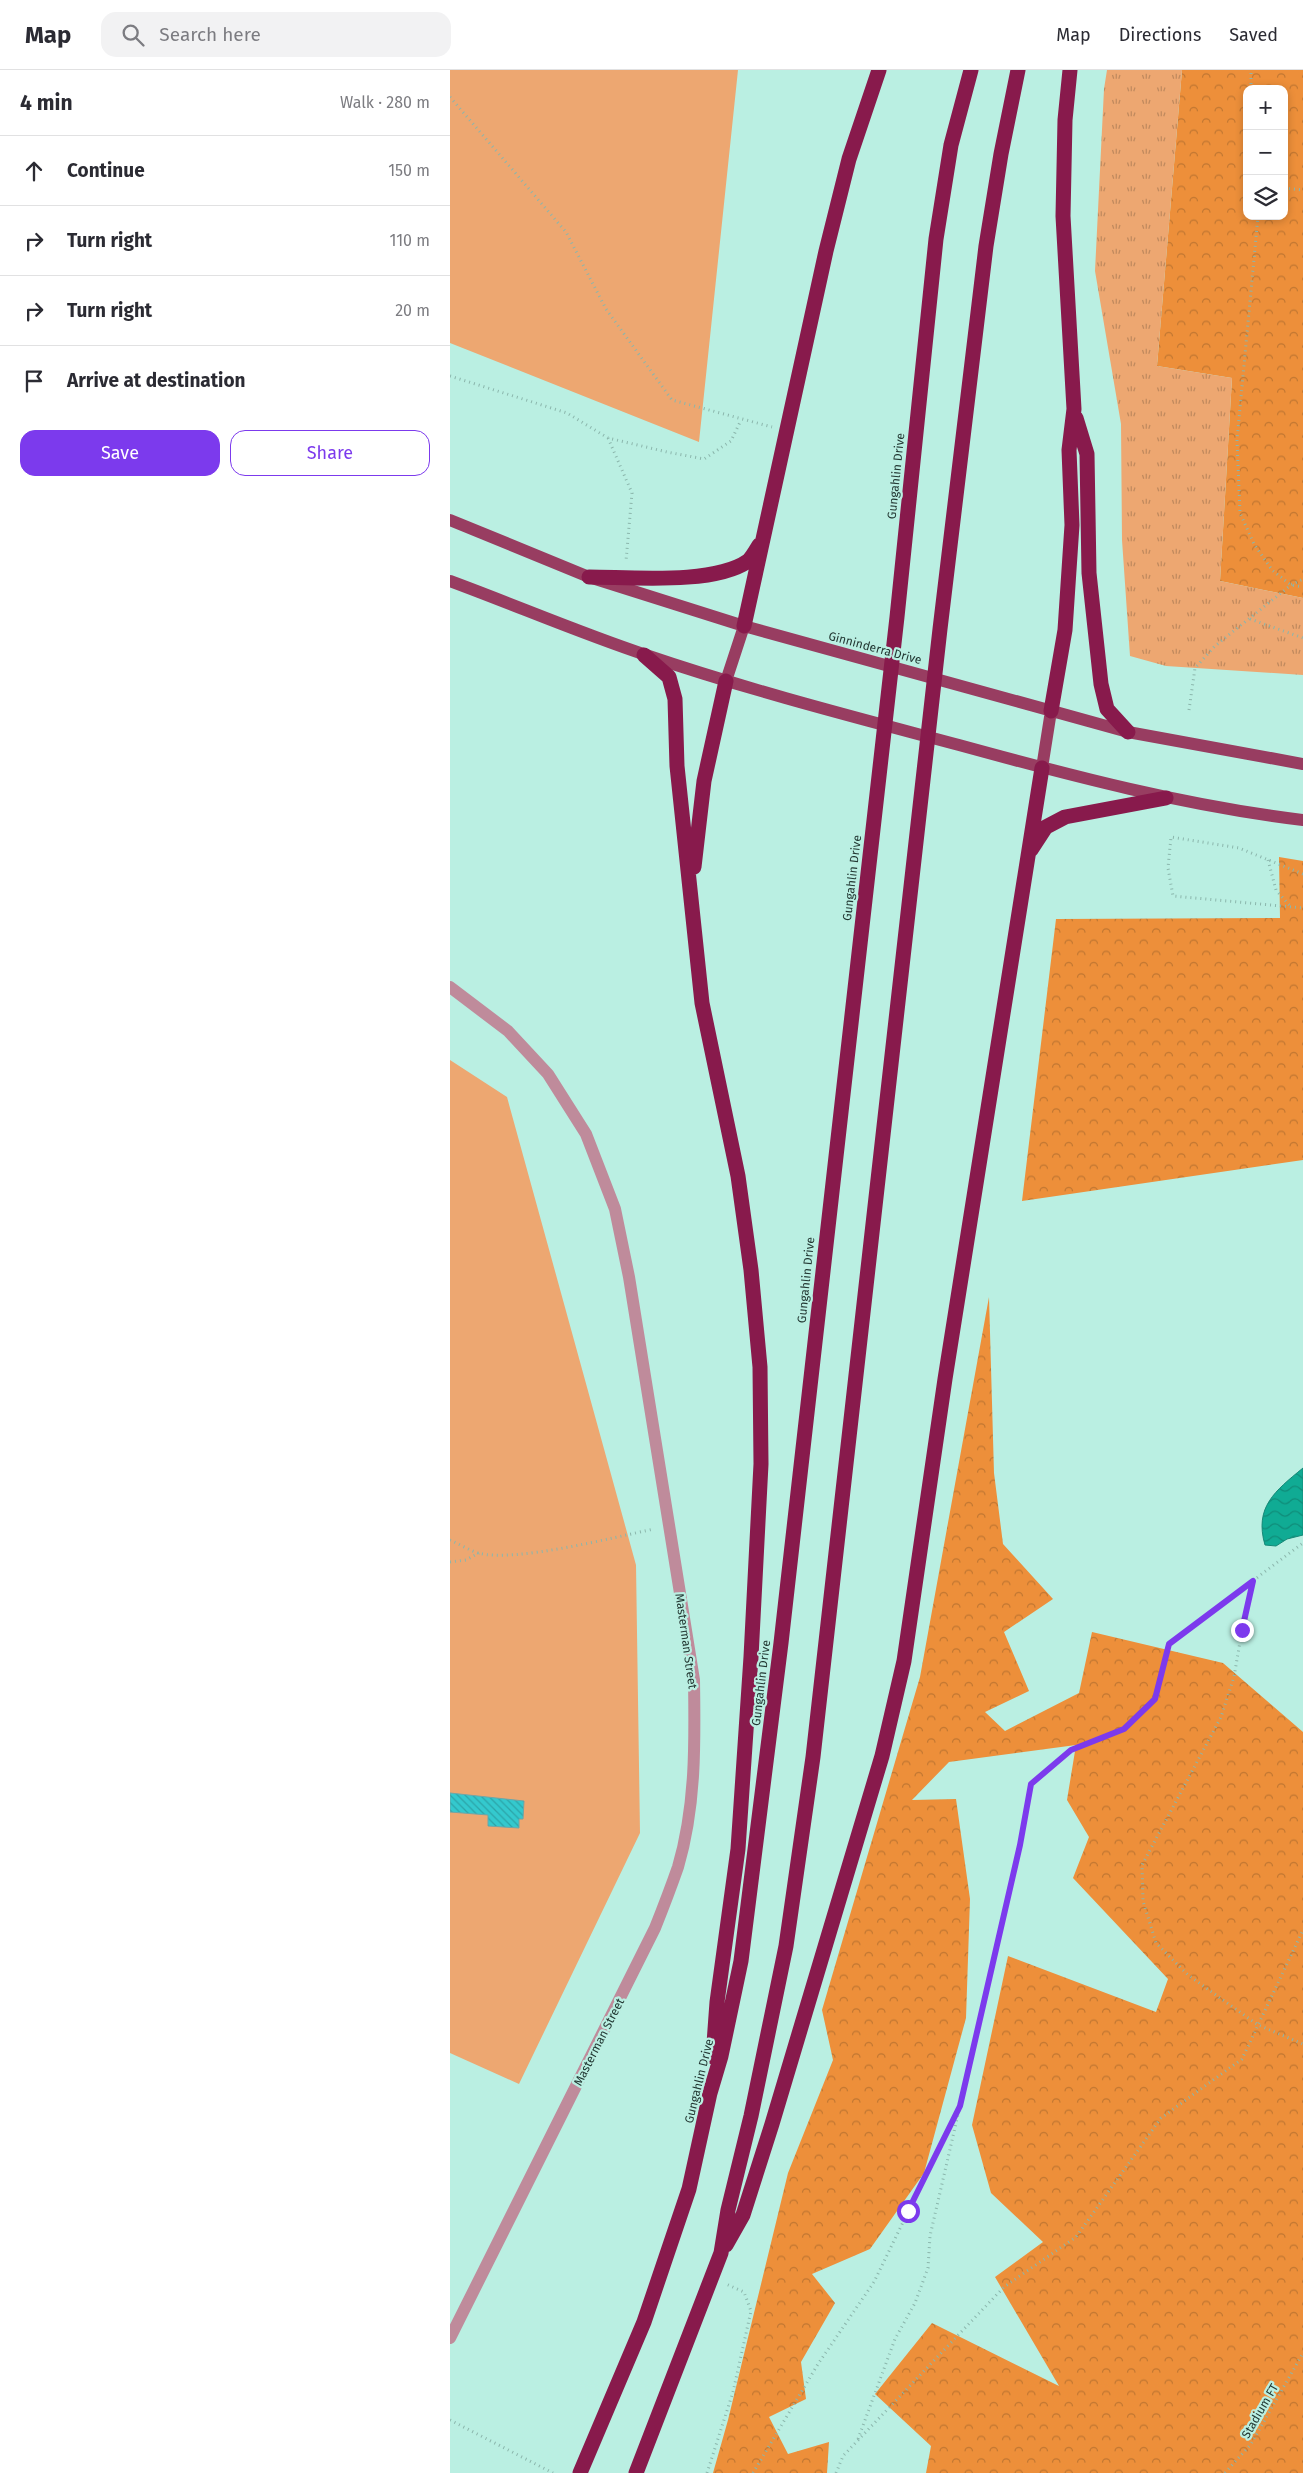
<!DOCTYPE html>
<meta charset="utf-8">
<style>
body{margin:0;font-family:"Fira Sans",sans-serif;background:#f2f2f3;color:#2b2b33}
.controls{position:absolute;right:15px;top:15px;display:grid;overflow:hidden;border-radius:10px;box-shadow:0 2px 8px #0003}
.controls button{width:45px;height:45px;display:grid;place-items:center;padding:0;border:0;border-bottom:1px solid #e1e1e2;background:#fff;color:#2b2b33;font:25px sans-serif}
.stop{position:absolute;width:15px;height:15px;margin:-11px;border:4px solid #7c3aed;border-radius:50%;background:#fff}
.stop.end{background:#7c3aed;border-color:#fff;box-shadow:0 1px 5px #0008}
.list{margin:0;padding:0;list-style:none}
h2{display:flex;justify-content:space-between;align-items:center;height:65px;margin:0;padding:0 20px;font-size:21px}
h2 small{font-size:16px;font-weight:400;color:#7c7c81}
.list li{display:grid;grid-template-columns:32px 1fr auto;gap:15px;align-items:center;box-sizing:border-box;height:70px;padding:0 20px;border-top:1px solid #e1e1e2}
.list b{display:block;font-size:19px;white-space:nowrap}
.list em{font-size:16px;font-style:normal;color:#7c7c81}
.actions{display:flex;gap:10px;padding:15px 20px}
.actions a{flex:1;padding:11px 0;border:1px solid #7c3aed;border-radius:15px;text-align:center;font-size:18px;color:#7c3aed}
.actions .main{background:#7c3aed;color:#fff}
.icon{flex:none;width:28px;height:28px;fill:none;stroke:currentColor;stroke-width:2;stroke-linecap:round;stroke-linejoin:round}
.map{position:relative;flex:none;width:853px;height:2403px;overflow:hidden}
header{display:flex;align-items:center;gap:30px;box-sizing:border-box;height:70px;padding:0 25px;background:#fff;border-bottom:1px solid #e1e1e2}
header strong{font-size:24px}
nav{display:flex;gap:28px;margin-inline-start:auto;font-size:18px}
.search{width:350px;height:45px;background:#f2f2f3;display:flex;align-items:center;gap:12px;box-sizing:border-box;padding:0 18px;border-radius:15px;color:#7c7c81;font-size:19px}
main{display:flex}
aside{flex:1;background:#fff}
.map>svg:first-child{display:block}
.green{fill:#eda771}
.forest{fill:url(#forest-crowns);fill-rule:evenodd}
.park{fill:url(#park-tufts)}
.water{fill:url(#water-waves);stroke:#158877}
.building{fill:url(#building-back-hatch);stroke:#6fa5a7}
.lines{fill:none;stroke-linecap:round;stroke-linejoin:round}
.path{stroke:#8bb6ac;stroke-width:3;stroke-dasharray:1 4;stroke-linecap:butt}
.street{stroke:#bf8b9b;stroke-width:12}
.primary{stroke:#983d61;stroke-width:12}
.highway{stroke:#881a4c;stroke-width:15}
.route{stroke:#7c3aed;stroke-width:6}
.labels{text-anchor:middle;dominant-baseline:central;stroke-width:4.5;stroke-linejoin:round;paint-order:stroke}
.street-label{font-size:12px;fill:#223732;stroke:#baefe2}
</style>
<header>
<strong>Map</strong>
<div class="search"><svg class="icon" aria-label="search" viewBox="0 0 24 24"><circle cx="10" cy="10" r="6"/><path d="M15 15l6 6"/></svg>Search here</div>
<nav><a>Map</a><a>Directions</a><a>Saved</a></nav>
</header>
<main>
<aside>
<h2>4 min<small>Walk · 280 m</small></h2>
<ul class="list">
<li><svg class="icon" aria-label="ahead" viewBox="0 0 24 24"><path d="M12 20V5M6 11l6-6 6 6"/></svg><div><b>Continue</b></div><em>150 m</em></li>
<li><svg class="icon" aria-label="right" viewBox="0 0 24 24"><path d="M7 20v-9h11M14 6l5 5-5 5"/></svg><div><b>Turn right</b></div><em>110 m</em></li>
<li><svg class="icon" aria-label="right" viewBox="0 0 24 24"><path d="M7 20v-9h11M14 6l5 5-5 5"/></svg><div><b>Turn right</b></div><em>20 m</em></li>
<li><svg class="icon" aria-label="arrive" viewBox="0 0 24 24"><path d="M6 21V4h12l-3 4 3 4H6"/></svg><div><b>Arrive at destination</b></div></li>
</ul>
<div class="actions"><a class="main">Save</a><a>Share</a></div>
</aside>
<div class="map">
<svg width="853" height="2403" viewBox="0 0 853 2403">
<defs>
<pattern id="forest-crowns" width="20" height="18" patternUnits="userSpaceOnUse" patternTransform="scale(1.25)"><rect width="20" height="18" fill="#ed8f3a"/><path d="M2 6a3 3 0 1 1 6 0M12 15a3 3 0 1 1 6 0" fill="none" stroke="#c07631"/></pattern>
<pattern id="park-tufts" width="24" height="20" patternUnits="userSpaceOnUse" patternTransform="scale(1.25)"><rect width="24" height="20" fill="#eda771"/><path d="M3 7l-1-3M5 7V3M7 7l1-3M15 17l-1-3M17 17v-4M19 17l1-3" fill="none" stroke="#c0895d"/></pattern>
<pattern id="water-waves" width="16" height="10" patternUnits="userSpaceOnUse" patternTransform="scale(1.25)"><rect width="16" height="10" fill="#10ab94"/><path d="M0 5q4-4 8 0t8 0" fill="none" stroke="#0f8c79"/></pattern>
<pattern id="building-back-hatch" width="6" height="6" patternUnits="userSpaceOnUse" patternTransform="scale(1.25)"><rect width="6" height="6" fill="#34c9ce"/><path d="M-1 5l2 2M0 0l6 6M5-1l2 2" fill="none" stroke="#2ca4a8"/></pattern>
</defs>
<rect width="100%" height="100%" fill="#baefe2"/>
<path class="green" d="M0,0h288l-39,372 -249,-99z
M0,990l57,37 129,468 4,268 -121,251 -69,-31z"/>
<path class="forest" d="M732,0h121v528l-83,-17 12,-203 -75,-12zM797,19h37v127h-37z
M829,787l24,4v299l-281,41 34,-282 224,-1z
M539,1227l5,176 9,71 50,55 -49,33 25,59 -44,21 20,19 74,-38 13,-61 131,31 80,69v741h-377l5,-27 -56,-52 57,-71 127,63 -64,-109 48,-35 -52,-49 -19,-68 36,-169 148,56 12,-33 -95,-101 16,-41 -22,-37 9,-55 -127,17 -37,38 44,-1 14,100 -4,119 -42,155 -54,76 -58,25 23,29 -34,59 5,37 -37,18 19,37 41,-12 -2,31h-114l15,-53 60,-247 45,-113 -11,-50 98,-333z"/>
<path class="park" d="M657,0h75l-25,296 75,12 -12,203 83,17v77l-137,-9 -36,-10 -8,-116 -1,-116 -26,-153 9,-182z"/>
<path class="water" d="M853,1398v67l-16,4 -11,7 -11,-1c-11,-38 10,-54 38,-77z"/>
<path class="building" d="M0,1723l74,8 -1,18h-4v9l-31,-2v-11l-38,-3z"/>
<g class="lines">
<path class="path" d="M801,19v-19
M0,27l116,135 40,77 66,91 100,27
M834,118l19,2
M808,146l-21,224 3,73 14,31 18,26 19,15 12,2
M0,306l117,37 41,25 59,14 37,7 27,-18 10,-21
M158,368l24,55 -6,68
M800,549l53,19
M739,640l6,-42 20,-22 76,-61 12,-6
M818,790l8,30 15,17
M853,804l-64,-26 -68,-11 -3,31 5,28 130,12
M0,1470c9,4 19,10 28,13 36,10 137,-16 176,-24
M0,1492l16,-2 13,-7
M803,1512l-11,48 -8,47 -13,40 -79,148 1,36 13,42 32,32 70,50 45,19
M0,2350l103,53
M408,2369l37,-100 20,-36 13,-35 2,-32 90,-391 11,-61 40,-34 53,-21 31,-30 14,-55 134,-101
M257,2403l26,-81 18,-81 -7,-19 -18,-8
M303,2403l65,-109 56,-82 83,-171
M386,2403l7,-17 161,-169 72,-50 85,-119 81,-59 61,-129
M775,2403l26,-29 52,-91"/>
<path class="street" d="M0,917l58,44 40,43 38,60 29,75 14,68 65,403c1,62 2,126 -16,187 -7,20 -15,41 -23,61l-205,410"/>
<path class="primary" d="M0,450l139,57 155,49 384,106 175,32
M0,511c65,24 130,52 196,74 103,35 208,62 313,90 113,31 227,61 344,75
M276,611l18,-55
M592,698l9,-57"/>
<path class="highway" d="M626,348l11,36 2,119 12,111 6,25 21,23
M139,507c41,0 125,8 159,-16 4,-4 8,-11 11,-16
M294,556l82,-375 23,-92 30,-89
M194,585l25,22 6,22 2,67 25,237 36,173 13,94 9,97 1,97 -10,193 -13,192 -21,153 -4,55
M601,641l14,-81 7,-105 -3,-75 5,-41 -11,-193 2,-96 5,-50
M581,780l15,-23 19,-10 101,-19
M244,797l10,-86 22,-100
M276,2175l17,-30 29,-91 110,-368 22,-95 41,-282 97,-611
M130,2403l64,-151 45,-133 21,-96 11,-37 20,-95 40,-318 116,-1026 39,-378 15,-94 20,-75
M186,2403l85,-220 7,-43 23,-94 35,-170 27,-189 127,-1128 46,-383 15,-92 17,-84"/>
</g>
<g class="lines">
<path class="route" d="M458,2141l52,-105 60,-261 11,-61 40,-34 53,-21 31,-30 14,-55 84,-63 -11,49"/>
</g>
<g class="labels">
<g class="street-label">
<text transform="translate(446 406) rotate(-84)">Gungahlin Drive</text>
<text transform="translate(425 578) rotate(15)">Ginninderra Drive</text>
<text transform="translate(402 808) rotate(-83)">Gungahlin Drive</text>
<text transform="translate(356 1210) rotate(-84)">Gungahlin Drive</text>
<text transform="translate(236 1571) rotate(82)">Masterman Street</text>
<text transform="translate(311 1613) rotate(-83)">Gungahlin Drive</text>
<text transform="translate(149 1972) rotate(-63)">Masterman Street</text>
<text transform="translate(249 2011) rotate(-76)">Gungahlin Drive</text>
<text transform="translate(810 2341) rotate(-60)">Stadium FT</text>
</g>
</g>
</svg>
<div class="controls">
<button>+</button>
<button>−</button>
<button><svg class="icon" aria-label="layers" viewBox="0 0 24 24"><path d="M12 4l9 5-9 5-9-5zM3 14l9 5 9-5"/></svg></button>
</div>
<div class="stop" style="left:458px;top:2141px"></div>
<div class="stop end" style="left:792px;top:1560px"></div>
</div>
</main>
